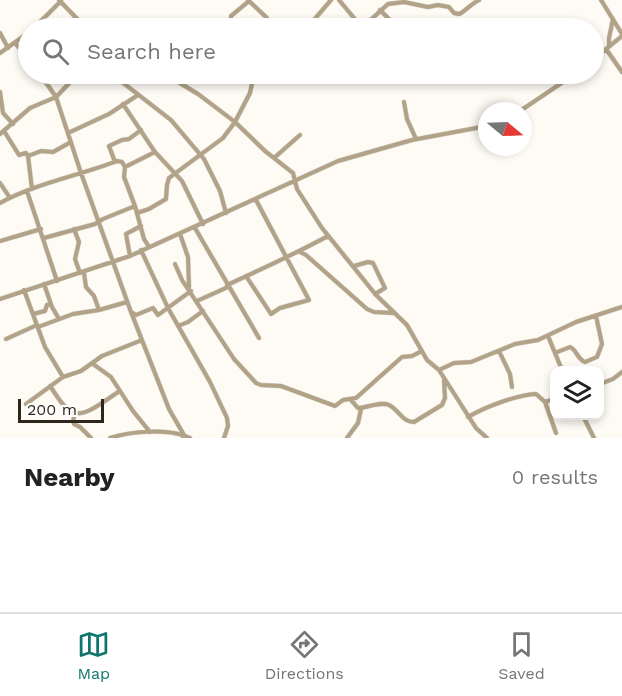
<!DOCTYPE html>
<style>
body{margin:0;font-family:"Work Sans",sans-serif;background:#f2f2f2;color:#222}
.controls{position:absolute;right:18px;bottom:18px;display:grid;overflow:hidden;border-radius:12px;box-shadow:0 3px 9px #0003}
.controls button{width:54px;height:54px;display:grid;place-items:center;padding:0;border:0;border-bottom:2px solid #e0e0e0;background:#fff;color:#222;font:30px sans-serif}
.compass{position:absolute;left:478px;top:102px;width:54px;height:54px;border-radius:50%;background:#fff;box-shadow:0 3px 9px #0003;rotate:109deg}
.scale{position:absolute;left:18px;bottom:15px;width:86px;box-sizing:border-box;padding-left:6px;border:3px solid #2c261d;border-top:0;font-size:16px;line-height:21px;white-space:nowrap;color:#2c261d;-webkit-text-stroke:4px #fff;paint-order:stroke}
.list{margin:0;padding:0;list-style:none}
h2{display:flex;justify-content:space-between;align-items:center;height:78px;margin:0;padding:0 24px;font-size:26px}
h2 small{font-size:20px;font-weight:400;color:#767676}
.icon{flex:none;width:33px;height:33px;fill:none;stroke:currentColor;stroke-width:2;stroke-linecap:round;stroke-linejoin:round}
.map{position:relative;flex:none;width:622px;height:438px;overflow:hidden}
.search{position:absolute;background:#fff;box-shadow:0 3px 9px #0003;left:18px;right:18px;top:18px;height:66px;display:flex;align-items:center;gap:15px;box-sizing:border-box;padding:0 21px;border-radius:33px;color:#767676;font-size:22px}
.sheet{height:174px;background:#fff}
nav{display:flex;justify-content:space-around;align-items:center;box-sizing:border-box;height:84px;border-top:2px solid #e0e0e0;background:#fff;font-size:16px;color:#767676}
nav a{display:grid;justify-items:center;gap:3px}
nav .on{color:#0f766e}
.map>svg:first-child{display:block}
.lines{fill:none;stroke-linecap:round;stroke-linejoin:round}
.minor-casing{stroke:#d8d5ce;stroke-width:5}
.minor{stroke:#b2a388;stroke-width:4}
</style>
<div class="map">
<svg width="622" height="438" viewBox="0 0 622 438">
<rect width="100%" height="100%" fill="#fefbf5"/>
<g class="lines">
<g class="minor-casing">
<path id="minor" d="M59,0l27,28
M248,0l18,17 8,11
M339,0l20,24 5,2 24,-22 16,-2 24,5 10,-2 11,2 5,6 5,1c4,-1 12,-10 20,-14
M601,0l21,34
M380,10l11,11 3,7
M34,28l27,-27
M236,28l-5,-6v-6l18,-15
M258,28l10,-8
M307,28l24,-28
M0,33l8,15
M16,44l12,15
M609,46v-8l4,-19
M606,49l16,23
M0,53l28,-20
M594,59l28,-23
M40,74l16,23 25,76 50,139 38,97 15,26 -1,3
M83,74l19,1 8,6 12,1 49,38 33,39 16,32 6,22
M165,74l33,20 37,28 30,29 28,22 4,16 25,39 54,67 31,30 20,35 12,10 37,58 11,10
M358,74h14
M0,92l3,21 10,11
M404,102l3,17 9,20
M123,104l32,48 27,29 21,43
M520,111l55,-37
M4,131l15,24 7,-2 2,3 13,-5 12,1 18,-10
M68,133l41,-19 29,-19
M0,134l30,-26 26,-11 22,-23
M28,156l4,33
M274,158l26,-23
M115,162l-6,-16 13,-6 7,-1 12,-9
M125,167l-1,10 11,29 9,33 5,8
M125,167l30,-15
M0,183l10,15
M27,191l30,90
M0,203c37,-20 78,-27 117,-42l5,1 3,5
M137,213l12,-4 17,-10 1,-14 2,-7 54,-40 12,-16 15,-29 4,-19
M195,228l64,110
M74,229l5,13 -4,17 5,14
M180,234l8,23 1,30
M44,238l51,-14 8,-5 32,-13
M0,241l41,-12
M141,250l27,58 42,74 17,36 1,8 -4,12
M300,252l6,3 61,54 7,3 19,1
M130,256l-4,-22 15,-8
M175,264l7,16 52,79 22,24 5,2 20,1 54,20 8,-6 13,-2 46,-41 10,-1 10,-5
M354,266l14,-4 5,1 12,25 -10,6
M84,273l2,14 8,9 5,14
M246,276l25,38 9,-6 29,-8 -53,-100
M44,284l8,23 7,12
M227,285c35,-16 68,-31 101,-49
M24,290l21,57 18,30
M0,299l130,-43 208,-95 74,-21 75,-14
M197,301l31,-14
M131,312l5,3 17,-7 5,7 33,-24
M33,314l12,-3 2,-6 4,-1
M178,326l10,-4 15,-11
M38,327l35,-13 26,-4 28,-8
M548,336l14,34
M6,339l31,-14
M499,351l11,23 2,13
M555,353l15,-6c7,3 7,12 15,15l12,-5 5,-13 -6,-28
M93,364l18,13 22,34 17,21
M439,370l15,-7 17,-1 44,-18 23,-4 38,-18 46,-15
M600,384l13,-5 9,-7
M50,386c6,8 13,22 22,26 13,7 37,-15 48,-21
M351,400l7,8c9,0 22,-7 31,-3 10,5 13,17 25,17l28,-17 3,-7 -1,-18
M545,402l9,-3
M26,404l37,-27 18,-6 21,-15 40,-16
M75,413l-2,8 1,3 6,3 11,11
M583,416l11,22
M468,417c17,-10 48,-22 68,-23l9,8 11,31
M110,438c21,-7 60,-10 80,0
M347,438l11,-15 3,-14"/>
</g>
<use href="#minor" class="minor"/>
</g>
</svg>
<div class="controls">
<button><svg class="icon" aria-label="layers" viewBox="0 0 24 24"><path d="M12 4l9 5-9 5-9-5zM3 14l9 5 9-5"/></svg></button>
</div>
<svg class="compass" viewBox="-18 -18 36 36"><path d="M0-13l5 13h-10z" fill="#e53935"/><path d="M0 13l5-13h-10z" fill="#767676"/></svg>
<div class="scale">200 m</div>
<div class="search"><svg class="icon" aria-label="search" viewBox="0 0 24 24"><circle cx="10" cy="10" r="6"/><path d="M15 15l6 6"/></svg>Search here</div>
</div>
<section class="sheet">
<h2>Nearby<small>0 results</small></h2>
<ul class="list">
</ul>
</section>
<nav>
<a class="on"><svg class="icon" aria-label="map" viewBox="0 0 24 24"><path d="M3 6l6-2 6 2 6-2v14l-6 2-6-2-6 2zM9 4v14M15 6v14"/></svg>Map</a>
<a><svg class="icon" aria-label="directions" viewBox="0 0 24 24"><path d="M12 3l9 9-9 9-9-9zM9 14v-3h6M13 9l2 2-2 2"/></svg>Directions</a>
<a><svg class="icon" aria-label="saved" viewBox="0 0 24 24"><path d="M7 4h10v16l-5-4-5 4z"/></svg>Saved</a>
</nav>
